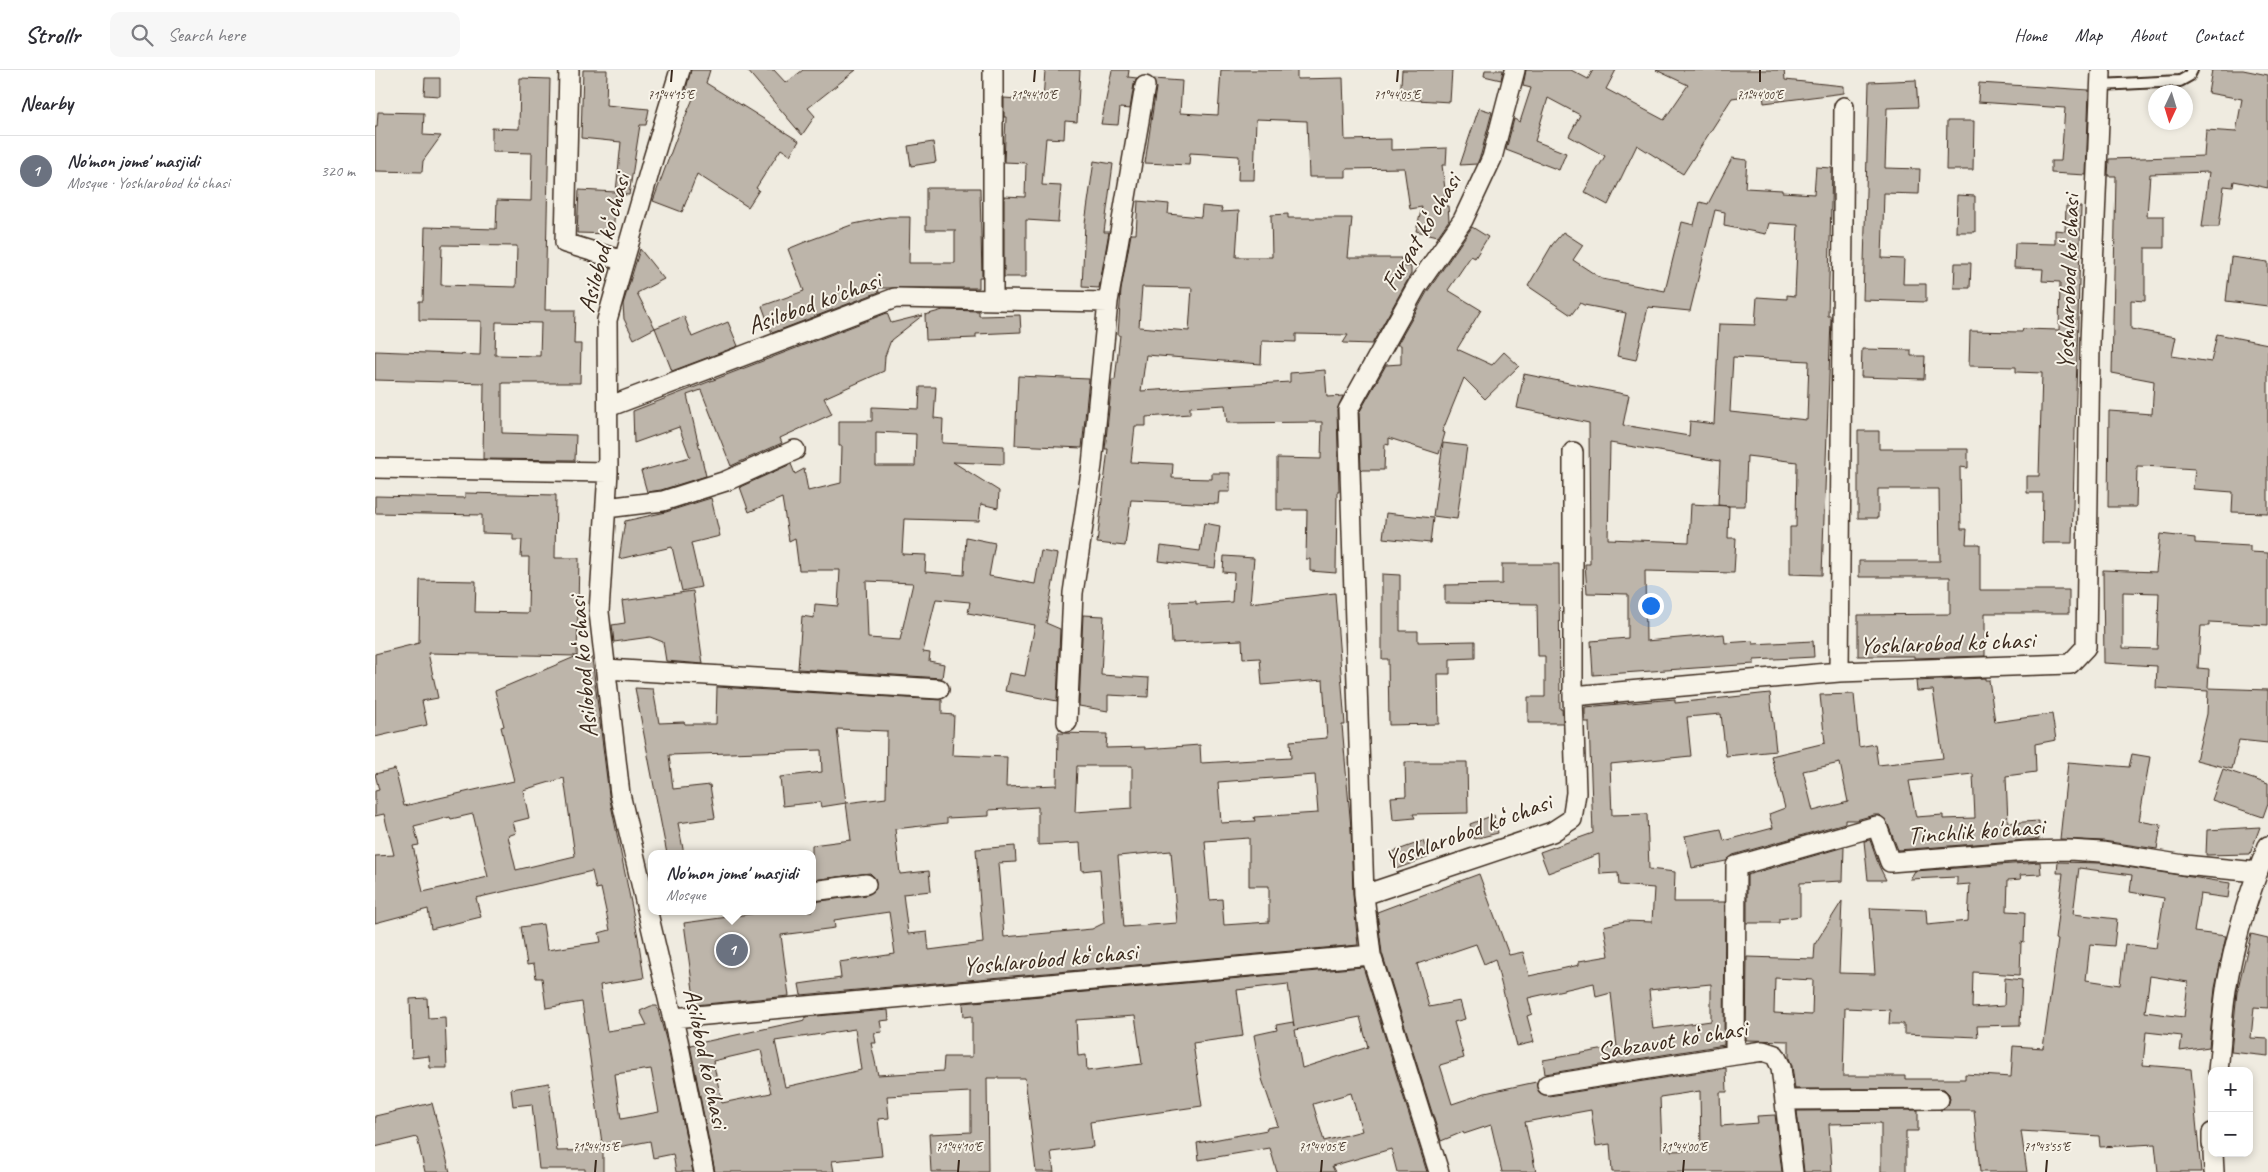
<!DOCTYPE html>
<meta charset="utf-8">
<style>
body{margin:0;font-family:Caveat,sans-serif;background:#f7f7f7;color:#2b2b33}
.controls{position:absolute;right:15px;bottom:15px;display:grid;overflow:hidden;border-radius:10px;box-shadow:0 2px 8px #0003}
.controls button{width:45px;height:45px;display:grid;place-items:center;padding:0;border:0;border-bottom:1px solid #e1e1e2;background:#fff;color:#2b2b33;font:25px sans-serif}
.compass{position:absolute;left:1773px;top:15px;width:45px;height:45px;border-radius:50%;background:#fff;box-shadow:0 2px 8px #0003;rotate:184deg}
.you{position:absolute;left:1275px;top:535px;width:18px;height:18px;margin:-12px;border:4px solid #fff;border-radius:50%;background:#1a73e8;box-shadow:0 0 0 8px #1a73e833}
.badge{display:grid;place-items:center;width:32px;height:32px;border-radius:50%;background:#c8321e;color:#fff;font-size:16px;font-weight:700}
.pin{position:absolute;translate:-50% -50%;border:2px solid #fff;box-shadow:0 1px 5px #0006}
.popup{position:absolute;left:273px;top:780px;width:168px;height:65px;box-sizing:border-box;display:grid;place-content:center;border-radius:10px;background:#fff;filter:drop-shadow(0 1px 4px #0005);font-size:16px;white-space:nowrap;color:#7c7c81}
.popup b{font-size:19px;color:#2b2b33}
.popup::after{content:'';position:absolute;left:50%;top:100%;margin-left:-10px;border:10px solid transparent;border-top-color:#fff}
.list{margin:0;padding:0;list-style:none}
h2{display:flex;justify-content:space-between;align-items:center;height:65px;margin:0;padding:0 20px;font-size:21px}
h2 small{font-size:16px;font-weight:400;color:#7c7c81}
.list li{display:grid;grid-template-columns:32px 1fr auto;gap:15px;align-items:center;box-sizing:border-box;height:70px;padding:0 20px;border-top:1px solid #e1e1e2}
.list b{display:block;font-size:19px;white-space:nowrap}
.list p{margin:0;font-size:16px;white-space:nowrap;color:#7c7c81}
.list em{font-size:16px;font-style:normal;color:#7c7c81}
.icon{flex:none;width:28px;height:28px;fill:none;stroke:currentColor;stroke-width:2;stroke-linecap:round;stroke-linejoin:round}
.map{position:relative;flex:none;width:1893px;height:1102px;overflow:hidden}
header{display:flex;align-items:center;gap:30px;box-sizing:border-box;height:70px;padding:0 25px;background:#fff;border-bottom:1px solid #e1e1e2}
header strong{font-size:24px}
nav{display:flex;gap:28px;margin-inline-start:auto;font-size:18px}
.search{width:350px;height:45px;background:#f7f7f7;display:flex;align-items:center;gap:12px;box-sizing:border-box;padding:0 18px;border-radius:10px;color:#7c7c81;font-size:19px}
main{display:flex}
aside{flex:1;background:#fff}
.map>svg:first-child{display:block}
.building{fill:#bdb5aa;stroke:#3b2a1e;fill-rule:evenodd}
.lines{fill:none;stroke-linecap:round;stroke-linejoin:round}
.lane-casing{stroke:#3b2a1e;stroke-width:14}
.street-casing{stroke:#3b2a1e;stroke-width:22}
.lane{stroke:#f7f3e8;stroke-width:10}
.street{stroke:#f7f3e8;stroke-width:19}
.ticks{fill:none;stroke:#3b2a1e;stroke-width:2}
.labels{text-anchor:middle;dominant-baseline:central;stroke-width:4;stroke-linejoin:round;paint-order:stroke}
.street-label{font-size:25px;fill:#3b2a1e;stroke:#f7f3e8}
.ticks-label{font-size:12px;text-anchor:middle;fill:#3b2a1e;stroke:#f7f3e8;stroke-width:4;stroke-linejoin:round;paint-order:stroke}
</style>
<header>
<strong>Strollr</strong>
<div class="search"><svg class="icon" aria-label="search" viewBox="0 0 24 24"><circle cx="10" cy="10" r="6"/><path d="M15 15l6 6"/></svg>Search here</div>
<nav><a>Home</a><a>Map</a><a>About</a><a>Contact</a></nav>
</header>
<main>
<aside>
<h2>Nearby<small></small></h2>
<ul class="list">
<li><span class="badge" style="background:#6b7280">1</span><div><b>No'mon jome' masjidi</b><p>Mosque · Yoshlarobod koʻchasi</p></div><em>320 m</em></li>
</ul>
</aside>
<div class="map">
<svg width="1893" height="1102" viewBox="0 0 1893 1102">
<rect width="100%" height="100%" fill="#efebe0"/>
<filter id="ink" filterUnits="userSpaceOnUse"><feTurbulence type="fractalNoise" baseFrequency=".02" numOctaves="2"/><feDisplacementMap in="SourceGraphic" scale="10" xChannelSelector="R" yChannelSelector="G"/><feConvolveMatrix kernelMatrix="1 2 1 2 8 2 1 2 1" color-interpolation-filters="sRGB"/></filter>
<g filter="url(#ink)">
<path class="building" d="M208,0h24l-1,35 43,4 -3,16h-6l-11,70 -13,-1 -3,40 -36,-1 2,-43 37,2 5,-50 -40,-4z
M316,0h19l-4,13 93,58 -9,14 -9,-6 -25,39 3,2 -11,17 -51,-33 -15,38 -29,-11 24,-65 18,-42 -9,-5z
M372,0h27l12,13 17,-13h53l-48,38 7,8 -13,19z
M670,0h35l-3,52 -12,-1 -1,18 -18,-1 -4,47 19,1 -3,36 -32,-2v57h-22v-81l21,1 1,-34 -22,-1 2,-45h-2v-19l39,3z
M737,0h17l-1,7 9,1 -3,6 -4,25 -10,-1 -2,17 -17,-1z
M846,0h76v9l46,-1 2,62 46,-1v11l56,-2 -1,17h-4l3,24 -1,17h4l1,14 -11,16 -22,-5 6,-24 -12,2 -6,-41 -58,1v8h-37l-2,-56 -51,-2 -2,61h-16l1,-24 -49,-3 -1,12 -44,-2 11,-75 -3,-9 29,2 -2,32 38,2z
M1027,0h50l-2,32 -50,-3z
M1110,0h18l-2,10 -17,-4z
M1151,0h45l17,9 5,-9h23l-10,19 58,31 24,-35 -32,-15h128l1,10 59,6v7l-80,10 -1,-9 -31,4 -49,76 -46,-29 -29,60 -24,-13 21,-36 -36,-20 11,-21 -32,-17 -13,43 31,12 -7,17 -53,-20 8,-31 6,3 11,-34 -8,-2z
M1837,0h31l25,5v113l-34,-7 -1,6 -9,-1 -5,41h-17l7,-55 -59,2 -3,42h17v32h-19v53l-14,-1v29l45,8 -4,19 39,6 6,-28 51,10v169l-36,-1 1,-20 -40,-3 2,-20 -31,-2 -27,-1 -1,41h-28l1,-96 43,3 2,-33 -42,-8 4,-197h-8l1,-17 95,-3 2,-26 30,2 6,-33 -34,-6z
M50,8h15v18l-16,-1z
M145,8l30,1 -5,231h30l-1,34h7l-1,39h-78v50l74,2 -1,25 -92,-1 1,-76 -109,-3v-29l105,4 1,-34 -62,-1v-19h4l2,-74 71,2 1,-29 34,1 1,-48 -40,-1v-24l27,1zM67,175l75,1 -1,41 -75,-2zM121,252l45,1 -1,33 -45,-1z
M1541,10l2,27 -31,1 -2,60 35,1 -1,25 -35,-1 -2,65 22,1 -1,25h23v18l-63,-2 6,-218z
M1604,13l110,7 -3,85 -35,-2v-12h10l4,-53 -87,-6z
M1104,38l13,4 -11,42 -4,10 -17,1z
M3,42l46,1 -1,22 18,1 -18,25 -1,11 -47,-1v-44h2z
M1572,51h27l-1,49h-27z
M558,72l3,20 -25,4 -3,-20z
M1357,88l15,2 -2,28 37,2v2l32,2 2,-27 16,1 -4,148h3v3l-9,256 -32,-1v-47h6l1,-65 -50,-6 -2,50h-16l-1,32h8l-2,35 -89,-2 1,70 78,-7 1,9 28,-2v3l60,-3 1,16 -60,3v4l-161,11 -2,-34 37,-3v-44l-41,-1 -2,-29h5l-1,-141 -72,-15 7,-34 105,21 -6,30 66,11 1,-15 24,3 5,-100 36,1 2,-28 30,2v-4l8,1 3,-71 -29,-2 -3,11 -42,-8 1,-14 -10,-2 -25,101 -42,-4 -12,53 -19,-4 9,-43 -42,-8 -4,-2 -9,12 -43,-29 24,-41 11,-13 20,13 -10,15 29,19 63,12 17,-69 12,3 6,-23 8,2zM1358,287l76,4 -2,59 -77,-8zM1235,373l110,18 -2,44 11,1 -38,-2 -2,38 -81,-3z
M719,91l19,3 -9,68h5l-10,56 -17,-1 3,-64z
M551,118h54l2,89h-3v11h-101l1,4 -107,41 -10,-27 42,-15 -16,-42 17,-7 49,-18 34,-7h22l-1,46h46v-33h-29z
M1582,125l18,1v36h-19z
M763,131l31,3 -1,10 33,3 1,-11 20,2 -1,4 18,-1 -3,46h36l-1,-42 17,-1v4h64l-4,40h53v9l10,-1v8l-39,70 -29,-1 5,-8 -52,-1v8l-34,-1 -1,23 -115,-9 -5,36 149,-9v-9l35,-3 2,27 16,-1 -6,14 2,82h-2l-1,81 -26,-2v-12h-4l1,-49h-30v-52l44,1 1,-37 -95,1 -2,-18 -35,2v7l-44,3v9h-11l-4,36 42,2 -1,14 40,1v-6h18v19h-11l-1,12 -87,-4 -6,46 -28,-3 11,-94h-3l7,-69h3l5,-45h-2l3,-45 10,-56h5zM767,217l50,1 -3,43 -50,-4z
M1691,136l15,1 -9,336h-30l1,-50h-16v-17h12l3,-103 -26,-1v-5l-47,-1 1,-35 52,1 1,-3 36,1 1,-48 -18,-1 1,-12 -29,-1 1,-25 40,1v-14l10,1z
M1097,157l16,10 -13,21 -4,-2 -23,34 33,20 -24,39 35,16 12,-13 15,14 -34,33 -21,-21 -22,54 3,1 -6,21 -50,-16v7l-4,-1 -1,26h-23l-2,-57 27,-48 15,-1v-19h-4l30,-53z
M265,179l24,30 -27,14 18,35 -21,11 -10,-20 -1,-15z
M1856,187l37,5v44l-42,-5z
M1580,193h16l-1,25h-16z
M568,240l36,1v5l41,-1 1,17 -45,2v4l-50,2 -1,-25z
M512,243l4,10 32,-8 -32,25 -6,16 -1,15 -60,27 8,16 -52,24 2,5 -51,23 -30,-76 -14,5 19,81 -45,14 -14,2 -6,-21 49,-14 -11,-30 -45,16 -1,-32z
M309,246l8,21 36,-15 10,24 -66,25 -17,-43z
M1487,279l49,1v6h14l-1,23 -63,-2z
M643,306l71,3 -7,69 -67,-3z
M545,317h16l-2,31 9,1 -1,24 62,3v18l-51,-2 46,29 -1,17 -17,-4 -2,17 -75,-2 -2,35 24,1 -1,17 39,3 2,-38 29,6 -6,33 46,8 6,-33 17,3 -12,69 14,6 -3,72 -52,-10 4,-18 16,3 10,-51 -67,-12 2,-11 -34,-3 -13,53 7,1 -1,8 15,3 -2,14 -144,-9 4,-53 12,2 1,-14 23,2 2,-36h-41l-4,-32 -6,3 -7,-43 -33,14 -9,-25 51,-23 4,10 9,-5 4,22 33,-8 1,-37h-3v-25h33v-14l47,2zM501,362l40,2 -1,32h-39zM491,511l47,2 -13,57 -32,-2z
M1483,361h21v18h89v19l-8,-1 1,62h6l-1,15h14v46h89v23h-84v43l-71,2v-2h-56v-41l92,-1v-37h-91v-16h81l-1,-72h-61v29h-20z
M1068,373l24,3 -10,73 -24,-3z
M90,423l91,2 -1,63h24l-2,102 15,-2 17,137 29,142 6,41 -44,7 7,46 40,-6 -7,-14 11,-5h6l10,37 26,129h-17l-3,-18 -20,4 -3,-17 -47,9 -21,-148 -36,6 -4,-30h-6l-2,-14 -7,1 -6,-38 22,-3 4,26 54,-8 -2,-9 11,-3 -9,-42 -5,1 -4,-18 -116,27 5,19 -50,12 -3,-20 -53,14v-67l19,-1 -10,-41 -9,2v-25l4,-1 -4,-16 20,-5 9,37 110,-25 -13,-54 3,-1 -9,-35 82,-35 -149,-3 10,45 -16,3 5,24 -52,12v-83l44,-11 1,-63 56,1 -1,31 53,1 1,-56h-8l1,-17h-9v-6l-31,-1v-18l-107,-2v-17l90,2zM189,708l11,78 -59,14 -8,-34 8,-3 -3,-11 16,-4 -6,-28zM98,744l15,63 -65,15 -10,-46 6,-1 -5,-19 36,-9 1,2zM276,999l8,43 -38,7 -6,-45z
M336,428l9,38 -29,7 10,44 -19,4 -10,-44 -53,12 6,-38 41,-9z
M1011,443l47,5 -3,25 -47,-5z
M829,453l16,3 -5,42 -56,-7 2,-15 39,5z
M1785,464l35,4v5l55,3v6l18,1v72l-59,-3v4h-8l-3,42 11,1 -1,19 60,2v53l-29,-3 -7,29 -36,-9 11,-46 1,-23 -52,-3 1,-22 -53,-3 -1,-93 53,2zM1748,522l36,1 -2,56 -34,-1z
M849,486l30,2 -4,45 85,-10 10,132h-3l9,103 2,67 5,50 -557,50 -2,-11 42,-6 -2,-16 56,-8 -6,-42 -55,8 1,8 -54,7 8,61 -94,9 -11,-82 88,-12h40v-9l55,-7 9,-6 -1,-11 -5,-5 -58,7v-35l39,-5 -5,-37 40,-5 1,-67 -50,-2 9,74 -25,4 -1,-5 -37,4 -3,-29 42,-5 -1,-22 -152,5 4,34 37,-4 5,33 -37,5 6,31h-17l-32,-166 18,1 6,34 25,-1 1,2h31l1,-37 225,13v14l12,1 -2,40 55,2 -1,30 51,-2 1,-52 49,1 -1,14 39,-1v2l55,-4 1,18 90,-5 -1,-17 37,-3 -4,-58 -61,5 -2,-27 -17,1 -1,-19 -70,3 -2,-41 26,-1v3l36,-2 2,-29 -11,-1zM702,696h55v42l-57,4zM940,705l3,38 -64,4 1,4 -34,2 -3,-41zM663,737v38l42,-2 2,28 18,-2 4,54 -12,6 -88,8 -6,-74 18,-1 -1,-16 -39,3 7,94 -54,7 -2,-18 -19,2 -5,-40 28,-3 -2,-20 -29,3 -5,-45 52,-6v-5l42,-2v-6zM874,768v48h20v36l-45,3 -2,-26 -12,1 -5,-59zM796,781l6,72 -53,4 -6,-71z
M1127,494h57l1,145h2l1,14h-35v-26h17v-41h-7l-1,-52 -92,-1v-18l57,-1z
M1007,504l18,1v56h18v11l57,-1v17l-25,1v15h-12l1,50 -50,1 -1,-66h-6z
M318,521l10,73 -37,-3 -3,-19 -13,-5 -36,5 -2,-17 13,-2 -3,-22z
M708,545l21,1 -3,59 48,3 -1,19 -40,-2v16l-29,-5z
M1610,608v2h4l6,42 57,-8 4,26 -21,4 1,28 -30,4 2,47 31,-2v18l-141,11 -11,-28 -7,-7h-6l-18,5h-11v3l-112,32 -7,6 -34,7 -7,-32 36,-7 3,12 49,-13 -4,-14 16,-6 -14,-52 54,-13 -5,-48 34,-1 5,53 16,-3 3,21 65,-7 -10,-68 -16,1 -1,-10zM1465,693l8,39 -35,9 -10,-40zM1598,704l2,44 -32,1v-4l-27,2 -7,-36z
M1395,623l6,58 -50,5 -5,-42 -34,3 4,39 -81,8 2,51 35,-1 2,55 26,3 -1,30h51l-1,143 -179,29 -2,-14 74,-13 -6,-54 -15,4 -2,-14 -66,15 4,16 -5,2 7,26 -17,4 -22,-87 -11,5 -8,-20 -59,20 12,43 31,-6 5,18 -11,3 10,36 -24,7 12,39 33,-11 51,-11 3,10 10,4 177,-28 1,24h-7l1,34 37,-3 -1,-7 18,-1 7,57h-170l-2,-28 -14,2 -5,-36 -66,12 11,50h-34l-11,-47 -27,9 -1,-2 -22,9 -59,-188 -5,-41 102,-38 30,81 14,-3 6,24 50,-11v-4l30,-5 -5,-30 21,-5 27,1 2,-34 -35,-3 -1,-12 -18,1 -1,-20 -51,19 -8,-21 53,-19 -4,-111h-4v-15l90,-8v4zM1336,914v37l-58,8 -4,-39zM1325,1021l1,59 -30,1v-3h-9l-2,-51z
M1757,684l18,3 -11,64 22,4 -4,24 -54,-8 -43,-2 8,-77 61,5z
M1030,692h62l1,51 -55,1 2,4 -22,2 -2,-23 15,-1z
M1848,699l45,15v19l-5,14 -51,-17z
M1119,745l4,18 -24,6 -4,-15z
M1885,757l-10,27 -44,1 1,-25z
M1495,770l9,26 7,14h-18l-4,-39z
M1048,771l6,16 -33,12 -6,-16z
M1469,777l-1,34 -43,2v33l-21,3v4h-32v-48z
M1665,792l1,12 -21,1 1,4 -13,1 -1,31 18,1 -1,31 -3,-1 -1,33 -47,-3 -1,36 32,-2 1,-28 17,2 -2,45 -43,1 1,11 -74,-3v-10h-15l1,-14 -45,-2 -2,68h62v3h60v-5l46,3 2,-31 30,2 15,-108 -3,-1 8,-66h-6l1,-11 43,1 129,20 -2,15 -28,-4 -6,38 32,4 -11,52 -6,59 -29,4 2,-15 -36,-4 -3,33 48,4 10,103h-43l-3,-28 -55,3 -1,-11 -78,-5 6,41h-47l-6,-62h-34l8,-5 2,-6 -1,-5 -5,-5h-149l-3,-23 -3,-8v-17l-43,-1 1,-83 67,2 1,-15 27,-43 -3,72 36,1 -5,-66 56,2 1,15 41,-4 2,-37 -13,1v-8l-47,2 5,-8zM1704,798l53,7 -2,17 34,6 -8,50 -31,-4 -5,41 -34,-5 4,-36 24,2 3,-27 -44,-5zM1775,906l38,6 -4,35 -39,-5zM1400,908l38,2 -1,35 -38,-2z
M1876,864l17,4v70l-14,-1 -3,31 17,1v17l-37,-4 6,-60z
M988,897l64,205h-30l-6,-23 -59,17 3,6h-58l-7,-24 -71,12 -2,-17 70,-13 -1,-2 12,-2 -16,-47 -8,-44 23,-5 -1,-5 17,-3 1,4 -6,-42 -51,6 6,46 -50,7 9,63 -112,16 3,25 -42,5 3,20h-18l-11,-94h-38l1,94h-57l-2,-38 42,-2v-40l-84,4 2,22 -11,1 4,37 -50,5 2,11h-119l-25,-127 115,-25v-3l83,-7 1,10 -9,1 2,11 -8,1 2,10h-5l7,32 65,-4 1,-14h28v-41l-8,1 -1,-14zM760,946l7,48 -55,7 -1,-16 -8,1 -2,-36zM985,947l8,30 -66,21 -7,-38zM480,959l6,41 -76,17 -10,-46zM386,980l10,43 -49,10 -9,-42zM976,1023l11,38 -38,10 -11,-37z
M52,928l1,20 17,-1 2,51h-17l-1,-12 -17,2 -2,-59z
M174,1013l8,68 46,-1v22h-18v-3h-46l-7,-65 -19,2 -2,-17z
M57,1033l18,69h-25l-8,-35 -42,10v-31z
M1543,1040v21h-12v41h-25v-49l-52,1 3,48h-28l-7,-61z"/>
<g class="lines">
<g class="lane-casing">
<path id="lane" d="M1725,15l80,-4 9,-5 3,-6"/>
</g>
<g class="street-casing">
<path id="street" d="M194,0l-4,173 59,18
M305,0l-27,89 -46,161 1,152 -9,140 21,182 58,247 26,131
M618,230v-230
M233,337l287,-109 213,4
M1198,382v244
M0,398l233,4
M231,438l57,-7 63,-20 69,-31
M231,599l333,20
M1464,602l5,-565
M692,652l6,-129 19,-128 16,-163 37,-216
M437,821l54,-7
M989,825l188,-63 20,-13 4,-26 -3,-97 266,-24 231,-8 16,-17 4,-305 11,-270
M996,885l68,217
M298,948l698,-63 -7,-60 -16,-485 69,-124 46,-66 29,-62 23,-88
M1360,985l1,-189 141,-40 13,36 137,-11 42,-1 33,2 82,13 73,7
M1843,1001c3,-27 4,-54 8,-81 8,-49 23,-98 42,-144
M1172,1015l188,-30 28,-4 12,4 6,12 12,105
M1411,1030l153,-1
M1837,1063v11
M1838,1083l1,19"/>
</g>
<use href="#lane" class="lane"/>
<use href="#street" class="street"/>
</g>
</g>
<path class="ticks" d="M296,12l1,-12M659,12l1,-12M1022,12l1,-12M1385,12v-12M220,1102l1,-12M583,1102l1,-12M946,1102l1,-12M1308,1102l1,-12M1671,1102l1,-12"/>
<g class="labels">
<g class="street-label">
<text transform="translate(1046 162) rotate(-59)">Furqat koʻchasi</text>
<text transform="translate(229 173) rotate(-75)">Asilobod koʻchasi</text>
<text transform="translate(1693 212) rotate(-88)">Yoshlarobod koʻchasi</text>
<text transform="translate(439 233) rotate(-20)">Asilobod ko'chasi</text>
<text transform="translate(1572 573) rotate(-2)">Yoshlarobod koʻchasi</text>
<text transform="translate(208 597) rotate(-95)">Asilobod koʻchasi</text>
<text transform="translate(1093 761) rotate(-20)">Yoshlarobod koʻchasi</text>
<text transform="translate(1601 761) rotate(-4)">Tinchlik ko'chasi</text>
<text transform="translate(675 889) rotate(-5)">Yoshlarobod koʻchasi</text>
<text transform="translate(1297 970) rotate(-9)">Sabzavot koʻchasi</text>
<text transform="translate(331 988) rotate(78)">Asilobod koʻchasi</text>
</g>
</g>
<g class="ticks-label">
<text x="296" y="29">71°44'15"E</text>
<text x="659" y="29">71°44'10"E</text>
<text x="1022" y="29">71°44'05"E</text>
<text x="1385" y="29">71°44'00"E</text>
<text x="221" y="1081">71°44'15"E</text>
<text x="584" y="1081">71°44'10"E</text>
<text x="947" y="1081">71°44'05"E</text>
<text x="1309" y="1081">71°44'00"E</text>
<text x="1672" y="1081">71°43'55"E</text>
</g>
</svg>
<div class="controls">
<button>+</button>
<button>−</button>
</div>
<svg class="compass" viewBox="-18 -18 36 36"><path d="M0-13l5 13h-10z" fill="#e53935"/><path d="M0 13l5-13h-10z" fill="#7c7c81"/></svg>
<div class="you"></div>
<div class="pin badge" style="left:357px;top:880px;background:#6b7280">1</div>
<div class="popup"><b>No'mon jome' masjidi</b>Mosque</div>
</div>
</main>
